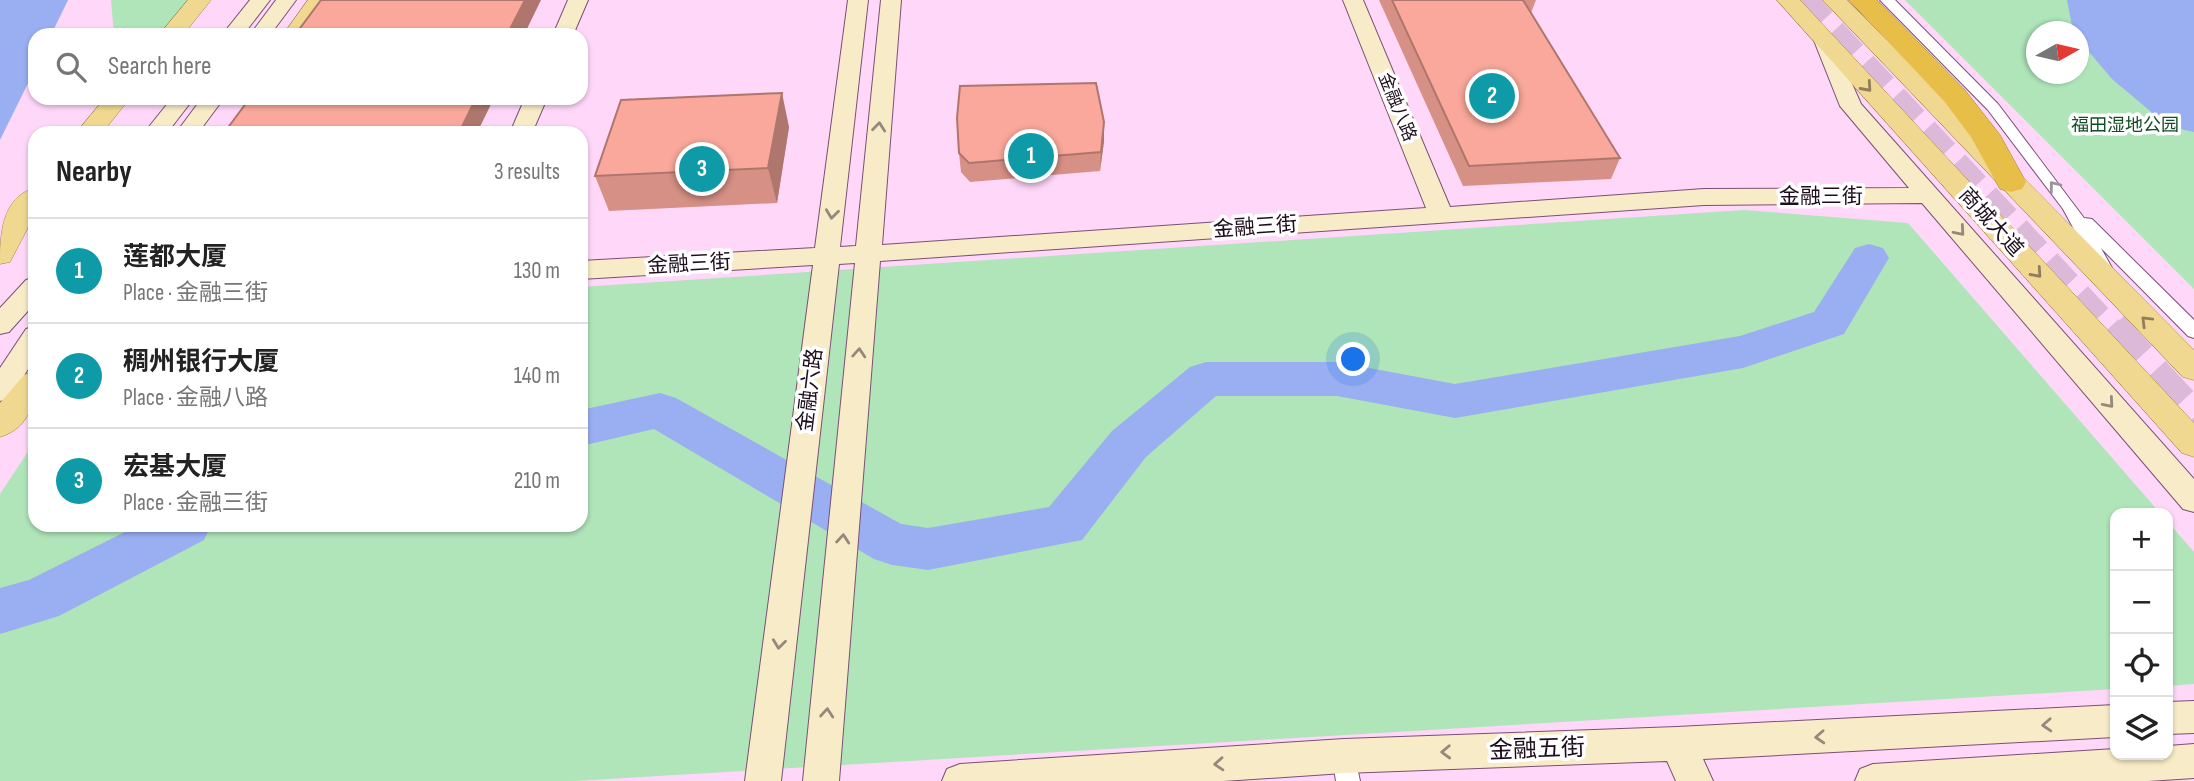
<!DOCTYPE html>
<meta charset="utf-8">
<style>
body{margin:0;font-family:"Sofia Sans Condensed","Noto Sans SC",sans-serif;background:#f6f6f6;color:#222}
.controls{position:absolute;right:21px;bottom:21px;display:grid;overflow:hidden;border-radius:14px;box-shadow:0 2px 5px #0004}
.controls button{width:63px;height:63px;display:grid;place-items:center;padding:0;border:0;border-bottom:2px solid #e0e0e0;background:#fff;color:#222;font:35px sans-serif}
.compass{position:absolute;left:2026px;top:21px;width:63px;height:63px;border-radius:50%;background:#fff;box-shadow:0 2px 5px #0004;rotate:82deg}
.you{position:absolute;left:1354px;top:360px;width:24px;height:24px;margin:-18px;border:5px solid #fff;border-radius:50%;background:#1a73e8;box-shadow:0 0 0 10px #1a73e833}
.badge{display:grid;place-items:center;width:46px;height:46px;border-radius:50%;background:#226a37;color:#fff;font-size:23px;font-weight:700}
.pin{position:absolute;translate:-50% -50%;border:4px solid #fff;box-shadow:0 2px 7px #0006}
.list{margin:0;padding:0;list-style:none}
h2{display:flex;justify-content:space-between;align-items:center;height:91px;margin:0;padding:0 28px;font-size:30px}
h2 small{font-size:23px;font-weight:400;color:#767676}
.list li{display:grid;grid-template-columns:46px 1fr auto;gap:21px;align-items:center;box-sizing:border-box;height:105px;padding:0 28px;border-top:2px solid #e0e0e0}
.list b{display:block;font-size:26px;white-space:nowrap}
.list p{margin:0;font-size:23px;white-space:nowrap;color:#767676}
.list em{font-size:23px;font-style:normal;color:#767676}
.icon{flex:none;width:38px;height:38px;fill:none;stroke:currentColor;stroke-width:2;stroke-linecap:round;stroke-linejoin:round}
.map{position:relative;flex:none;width:2194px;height:781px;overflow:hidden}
.search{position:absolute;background:#fff;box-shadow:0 2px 5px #0004;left:28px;top:28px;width:560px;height:77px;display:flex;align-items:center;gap:18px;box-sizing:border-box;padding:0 24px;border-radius:21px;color:#767676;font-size:26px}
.panel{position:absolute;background:#fff;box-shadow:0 2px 5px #0004;left:28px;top:126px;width:560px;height:406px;border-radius:21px}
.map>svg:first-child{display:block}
.green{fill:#afe5b9;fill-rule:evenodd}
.water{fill:#99aff1}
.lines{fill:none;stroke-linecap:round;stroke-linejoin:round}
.river{fill:#99aff1;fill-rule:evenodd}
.highway-tunnel-far1{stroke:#dcb9d8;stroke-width:30;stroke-dasharray:30 15;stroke-linecap:butt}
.highway-tunnel{stroke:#dcb9d8;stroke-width:41;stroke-dasharray:41 20;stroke-linecap:butt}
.street-casing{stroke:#795075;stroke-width:2}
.secondary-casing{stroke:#795075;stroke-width:2}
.primary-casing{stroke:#a18039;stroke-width:1}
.highway-casing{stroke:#a18039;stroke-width:1}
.street{fill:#fff;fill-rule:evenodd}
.secondary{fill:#f8ecc8;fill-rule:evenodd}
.primary{fill:#f1d891;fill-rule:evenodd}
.highway{fill:#e7be48;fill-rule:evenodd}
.wall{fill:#d69085}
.shaded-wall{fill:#ae766c}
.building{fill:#f9a89b;stroke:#ae766c;stroke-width:2}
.oneway{stroke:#927d5d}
.oneway2{stroke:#96887b}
.oneway3{stroke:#9a9399}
.labels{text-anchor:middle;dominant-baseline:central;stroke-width:7;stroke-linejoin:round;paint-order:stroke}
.far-street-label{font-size:18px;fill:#1e0e1d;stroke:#fff}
.far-park-label{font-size:18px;fill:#124e25;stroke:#fff}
.street-label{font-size:21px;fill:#1e0e1d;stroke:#fff}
.near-street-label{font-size:24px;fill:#1e0e1d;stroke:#fff}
</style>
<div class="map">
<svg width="2194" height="781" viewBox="0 0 2194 781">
<rect width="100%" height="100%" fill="#fed7f9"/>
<path class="green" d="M111,0h99l-31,35h-65z
M1905,0h289v289zM2036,32h42v42h-42z
M1744,210l164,13 252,290h-45v176l-1541,92h-574v-287l35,-53v84h546v-238z
M2168,522l26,30v132l-26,2z"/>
<path class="water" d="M0,0h68l-17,35h-16v34l-35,71z
M2067,0h127v132l-26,-6 -56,-47 -33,-39 -1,-8 -5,-1z"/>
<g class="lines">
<path class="river" d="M1869,244l14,4 6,10 -45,76 -101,34 -288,50 -118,-22h-121l-70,61 -64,83 -154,30 -36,-5 -18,-6 -220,-130 -73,17v-36l79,-17 16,5 225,126 27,4 121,-21 63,-76 78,-64 16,-5h131l118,22 285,-48 74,-24 41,-64z
M139,525h72l-7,15 -145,76 -59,18v-46l29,-8z"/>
<path class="highway-tunnel-far1" d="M1801,0l309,332"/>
<path class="highway-tunnel" d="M2109,330l85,92"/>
<g class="street-casing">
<path id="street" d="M1880,0h15l103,104 86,114 8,1 102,101v18l-6,-2 -87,-88 11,20 -9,6 -6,-2 -34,-63 -75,-99z
M1344,744l9,4 7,33h-24l-4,-25 3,-8z"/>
</g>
<g class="secondary-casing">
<path id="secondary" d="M250,0h20l-27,35h-21z
M276,0h20l-26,35h-20z
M568,0h20l-15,35h-20z
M848,0h20l-28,247 16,-1 25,-246h20l-19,245 544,-37 -83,-208h20l87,207 254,-18 205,-1 -69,-82 -27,-68 10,-6 7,2 31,70 333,375v33l-11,-3 -261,-306 -218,2 -824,56 -41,520h-36l52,-518 -16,1 -58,517h-36l68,-516 -232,14v-18l234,-13z
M172,98h22l-27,35h-23z
M202,98h22l-26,35h-22z
M525,98h22l-15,35h-22z
M35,277v26l-26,29 -9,2v-26l26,-28z
M35,326v32l-25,40 -10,3v-33l26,-39z
M2194,701v32l-26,1v-32z
M2115,705v32l-412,22 10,22h-37l-9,-20 -323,12 -121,8h-281l5,-12 13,-5 384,-25 333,-12z
M2194,744v34l-46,3h-293l5,-12 13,-5 242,-15v6h53v-9z"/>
</g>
<g class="primary-casing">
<path id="primary" d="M188,0h23l-28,35h-24z
M308,0h22l-23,35h-24z
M1777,0h23l394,423v34l-12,-4z
M1823,0h24l347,350v30l-11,-3z
M105,98h25l-28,35h-26z
M35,188v26l-25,48 -10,2c0,-28 1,-67 35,-76z
M35,371c0,29 -3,56 -35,66v-34l24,-28z"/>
</g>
<g class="highway-casing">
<path id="highway" d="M1849,0h28l87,89 36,46 26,47 -4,7 -11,3 -11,-3 -29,-52 -27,-36z"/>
</g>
<use href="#street" class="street"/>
<use href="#secondary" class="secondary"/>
<use href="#primary" class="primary"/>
<use href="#highway" class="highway"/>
</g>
<path class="wall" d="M1379,0h157l-5,13 89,145 -9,21 -148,7z
M789,127l-12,76 -168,8 -14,-35z
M1104,141l-4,30 -130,11 -9,-10 -2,-19z"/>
<path class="shaded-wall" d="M525,0h16l-17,35h-17z
M782,93l7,34 -12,76 -9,-35z
M476,98h18l-17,35h-18z
M1104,122v19l-4,30 1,-19z"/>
<path class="building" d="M321,0h204l-18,35h-212z
M1392,0h131l97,158 -151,8z
M1096,83l8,39 -3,30 -132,11 -10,-10 -2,-35 3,-32z
M782,93l-14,75 -173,8 26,-76z
M250,98h226l-17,35h-235z"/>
<defs><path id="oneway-chevron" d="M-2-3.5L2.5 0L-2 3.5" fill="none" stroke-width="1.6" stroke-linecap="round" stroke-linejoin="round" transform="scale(1.75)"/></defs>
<g class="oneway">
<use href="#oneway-chevron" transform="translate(1867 87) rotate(48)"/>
<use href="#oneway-chevron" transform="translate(2037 273) rotate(48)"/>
<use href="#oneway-chevron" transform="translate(2146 321) rotate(-135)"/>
</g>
<g class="oneway2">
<use href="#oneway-chevron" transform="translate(879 127) rotate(-84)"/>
<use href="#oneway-chevron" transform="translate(832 214) rotate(97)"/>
<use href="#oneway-chevron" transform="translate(1960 231) rotate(49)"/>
<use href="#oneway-chevron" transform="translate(859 353) rotate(-86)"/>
<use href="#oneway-chevron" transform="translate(2109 403) rotate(49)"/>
<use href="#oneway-chevron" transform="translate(843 539) rotate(-85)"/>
<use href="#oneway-chevron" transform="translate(779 644) rotate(97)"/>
<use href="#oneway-chevron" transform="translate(827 713) rotate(-85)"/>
<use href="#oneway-chevron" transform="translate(2047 725) rotate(177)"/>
<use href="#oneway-chevron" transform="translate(1820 737) rotate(177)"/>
<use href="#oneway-chevron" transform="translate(1446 752) rotate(178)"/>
<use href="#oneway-chevron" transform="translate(1219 764) rotate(176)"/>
</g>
<use class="oneway3" href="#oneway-chevron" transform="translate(2054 186) rotate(-128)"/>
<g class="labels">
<g class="far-street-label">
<text transform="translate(1397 107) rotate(68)">金融八路</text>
</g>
<g class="far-park-label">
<text x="2125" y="125">福田湿地公园</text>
</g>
<g class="street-label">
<text x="1821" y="196">金融三街</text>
<text transform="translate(1991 222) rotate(48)">商城大道</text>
<text transform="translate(1255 227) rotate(-4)">金融三街</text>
<text transform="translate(689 264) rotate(-3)">金融三街</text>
<text transform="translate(810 390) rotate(-83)">金融六路</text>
</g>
<g class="near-street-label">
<text transform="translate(1537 749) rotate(-2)">金融五街</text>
</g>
</g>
</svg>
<div class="controls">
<button>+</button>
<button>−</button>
<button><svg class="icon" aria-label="locate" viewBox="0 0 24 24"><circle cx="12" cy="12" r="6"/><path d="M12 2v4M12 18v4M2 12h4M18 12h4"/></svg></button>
<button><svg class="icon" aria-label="layers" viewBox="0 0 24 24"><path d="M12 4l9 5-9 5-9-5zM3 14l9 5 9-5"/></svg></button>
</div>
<svg class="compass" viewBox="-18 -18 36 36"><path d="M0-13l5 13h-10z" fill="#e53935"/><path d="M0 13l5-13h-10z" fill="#767676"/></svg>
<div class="you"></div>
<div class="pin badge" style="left:1031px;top:156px;background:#0f9aa8">1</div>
<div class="pin badge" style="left:1492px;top:96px;background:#0f9aa8">2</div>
<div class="pin badge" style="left:702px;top:169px;background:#0f9aa8">3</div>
<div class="search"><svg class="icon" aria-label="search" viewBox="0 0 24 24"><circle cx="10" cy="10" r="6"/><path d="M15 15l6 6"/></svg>Search here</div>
<section class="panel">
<h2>Nearby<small>3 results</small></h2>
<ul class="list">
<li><span class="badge" style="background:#0f9aa8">1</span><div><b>莲都大厦</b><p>Place · 金融三街</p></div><em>130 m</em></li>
<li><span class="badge" style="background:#0f9aa8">2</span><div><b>稠州银行大厦</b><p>Place · 金融八路</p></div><em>140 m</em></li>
<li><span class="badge" style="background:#0f9aa8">3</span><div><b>宏基大厦</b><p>Place · 金融三街</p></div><em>210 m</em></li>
</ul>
</section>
</div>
